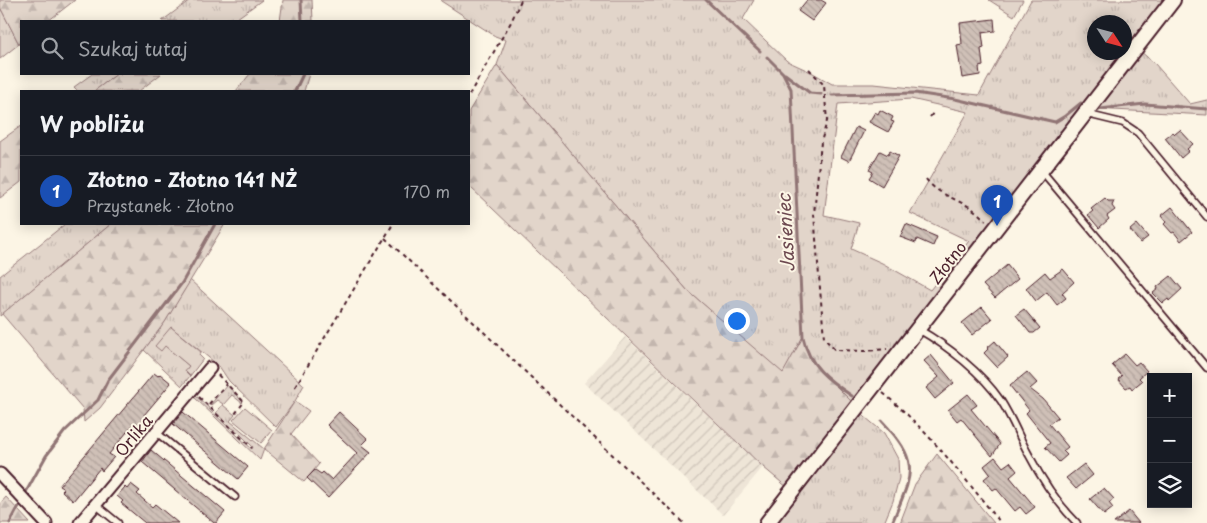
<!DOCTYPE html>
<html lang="pl">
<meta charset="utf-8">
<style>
body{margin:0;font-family:"Playpen Sans",sans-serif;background:#20242c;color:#f1f3f6}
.controls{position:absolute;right:15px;bottom:15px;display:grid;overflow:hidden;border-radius:0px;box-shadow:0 2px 12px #0003}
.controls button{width:45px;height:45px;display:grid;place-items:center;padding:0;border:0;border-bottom:1px solid #363941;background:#171b24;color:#f1f3f6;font:25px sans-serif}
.compass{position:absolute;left:1087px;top:15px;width:45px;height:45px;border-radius:50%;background:#171b24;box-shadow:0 2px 12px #0003;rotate:126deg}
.you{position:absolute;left:736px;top:320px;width:18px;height:18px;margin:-12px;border:4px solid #fff;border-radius:50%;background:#1a73e8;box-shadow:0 0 0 8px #1a73e833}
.badge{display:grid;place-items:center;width:32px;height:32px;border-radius:50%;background:#db2777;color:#fff;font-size:16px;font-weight:700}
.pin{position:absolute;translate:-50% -41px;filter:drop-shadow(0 1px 2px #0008)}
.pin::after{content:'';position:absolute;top:26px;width:18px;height:15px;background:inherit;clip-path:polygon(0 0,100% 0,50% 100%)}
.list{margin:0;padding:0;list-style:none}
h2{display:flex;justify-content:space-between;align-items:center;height:65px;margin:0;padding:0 20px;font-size:21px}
h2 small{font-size:16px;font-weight:400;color:#9ea1a6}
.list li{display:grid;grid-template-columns:32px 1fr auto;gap:15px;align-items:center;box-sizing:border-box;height:70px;padding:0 20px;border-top:1px solid #363941}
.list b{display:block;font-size:19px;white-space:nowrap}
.list p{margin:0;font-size:16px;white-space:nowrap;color:#9ea1a6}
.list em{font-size:16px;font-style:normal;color:#9ea1a6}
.icon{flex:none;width:28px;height:28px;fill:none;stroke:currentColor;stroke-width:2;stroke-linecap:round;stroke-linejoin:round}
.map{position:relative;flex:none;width:1207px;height:523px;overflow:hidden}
.search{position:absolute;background:#171b24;box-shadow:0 2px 12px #0003;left:20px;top:20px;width:450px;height:55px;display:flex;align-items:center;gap:12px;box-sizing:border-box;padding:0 18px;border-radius:0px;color:#9ea1a6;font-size:19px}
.panel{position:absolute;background:#171b24;box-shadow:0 2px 12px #0003;left:20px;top:90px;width:450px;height:135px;border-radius:0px}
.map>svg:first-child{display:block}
.industrial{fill:url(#industrial-furrows)}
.grass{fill:url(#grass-tufts);stroke:#967a7a;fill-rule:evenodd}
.forest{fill:url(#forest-firs);stroke:#967a7a}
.park{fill:#e2d5ca;stroke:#967a7a}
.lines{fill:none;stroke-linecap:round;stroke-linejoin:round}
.stream{stroke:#917474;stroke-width:3}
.building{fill:url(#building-back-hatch);stroke:#4a1f2b}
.service-casing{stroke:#4a1f2b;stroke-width:9}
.minor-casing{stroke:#4a1f2b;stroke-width:15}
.tertiary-casing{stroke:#4a1f2b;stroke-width:18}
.path{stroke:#4a1f2b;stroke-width:2;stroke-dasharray:4 4;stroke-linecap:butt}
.service{stroke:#fcf5e5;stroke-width:5.5}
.minor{stroke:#fcf5e5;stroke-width:11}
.tertiary{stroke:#fcf5e5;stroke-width:14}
.labels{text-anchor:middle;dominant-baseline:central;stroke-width:4;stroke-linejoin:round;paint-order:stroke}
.street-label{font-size:16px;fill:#4a1f2b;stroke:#fcf5e5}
.water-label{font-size:18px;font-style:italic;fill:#6d4950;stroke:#fcf5e5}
</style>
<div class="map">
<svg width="1207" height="523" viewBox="0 0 1207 523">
<defs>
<pattern id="industrial-furrows" width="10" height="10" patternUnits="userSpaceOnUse" patternTransform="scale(1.25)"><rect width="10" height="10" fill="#eee5d7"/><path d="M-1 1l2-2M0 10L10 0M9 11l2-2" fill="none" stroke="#cec4b9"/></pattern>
<pattern id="grass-tufts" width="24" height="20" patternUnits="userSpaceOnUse" patternTransform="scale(1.25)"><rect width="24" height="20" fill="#e2d5ca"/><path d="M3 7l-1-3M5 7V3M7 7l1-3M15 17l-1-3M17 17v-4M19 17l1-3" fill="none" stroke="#c3b6ae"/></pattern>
<pattern id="forest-firs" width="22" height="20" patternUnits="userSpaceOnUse" patternTransform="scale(1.25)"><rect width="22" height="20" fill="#e2d5ca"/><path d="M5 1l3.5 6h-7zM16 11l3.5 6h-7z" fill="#c3b6ae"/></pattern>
<pattern id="building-back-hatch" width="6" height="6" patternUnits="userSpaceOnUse" patternTransform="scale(1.25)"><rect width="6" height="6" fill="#cfc0b7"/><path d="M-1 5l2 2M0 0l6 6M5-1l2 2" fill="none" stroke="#b3a59e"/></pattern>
</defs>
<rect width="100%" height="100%" fill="#fcf5e5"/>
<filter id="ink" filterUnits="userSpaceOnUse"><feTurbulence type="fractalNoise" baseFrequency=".02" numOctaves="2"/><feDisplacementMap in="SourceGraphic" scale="10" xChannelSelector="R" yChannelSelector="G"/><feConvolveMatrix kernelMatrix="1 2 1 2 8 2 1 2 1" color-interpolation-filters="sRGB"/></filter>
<g filter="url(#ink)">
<path class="industrial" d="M625,337l138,130 -40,48 -139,-132z"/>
<path class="grass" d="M190,0h72l-29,21h-71z
M442,0h312l-11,19 44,42 26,12 19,11h42l105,11 52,-95h136l-314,403 -43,-43 -8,-22 -19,36 -96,-84 -190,-225 9,-25 -11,-4 -54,-35zM1094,22h30v30h-30zM911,99l57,13 -58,101 59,28 -39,49 -48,-27 -31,-14 8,-26 -35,-8 14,-111z
M989,0h34l-9,16z
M0,7l19,37 -19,15z
M1139,50l16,14 35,40 17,-4v15l-113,-6z
M92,74h25l-23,17h-16l-4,-4z
M65,224h46l-111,92v-40z
M190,280l114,105 -9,16 -19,26 -47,-46 -10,-15 -48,-39 -6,19 24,20 -4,5 5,5 -8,10 -38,-36 21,-28z
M227,385l16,17 -1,1 -10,-8 -9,10 12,10 -5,6 34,28 -4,11 -67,-64 2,-1 13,12 2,3 42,39 1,-2 -17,-17 -4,-2 -16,-15 7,-9 -6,-4 -6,5h-1z
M859,412l25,21 14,26 1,19 -6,23 -9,22h-109z"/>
<path class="forest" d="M0,0h75l-27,21h-27v21l-2,2 -19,-37z
M283,0h29l1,21h-33z
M497,65l190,225 96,83 20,-36 7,23 43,43 -65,85 -25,-21 -294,-281v-75z
M117,74h44l-22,17h-45z
M250,74h59l-5,17h-68z
M21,126v56l-21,16v-57z
M111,224h114l-60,98 -65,86 -16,14 -1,-13 -81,-95z
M295,401l14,10 -18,23 28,30 -15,18 -40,-33z
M937,454l57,69h-94l15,-39z
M6,497l24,26h-30v-19z"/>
<path class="park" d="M171,327l30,25 -2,3 4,4 -13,17 -5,-5 4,-5 -24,-20 -4,5 -6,-5z
M245,407l27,23 -11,13 -28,-23z"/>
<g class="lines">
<path class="stream" d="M301,0l1,21
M706,0l54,51
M767,57l16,16 8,16 12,248c6,29 25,43 49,59
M785,74l25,19 11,1
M295,91l8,-17
M832,95l83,-2 40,6 100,23 10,-6 16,-13
M1100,109l45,-5 62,5
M882,421c40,43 30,53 10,102
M26,492l20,-36 19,-25 33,-31 10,-20 74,-97 33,-59
M10,523l9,-17"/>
</g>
<path class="building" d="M807,0h14l5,3 -14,18 -14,-10z
M994,19l1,12 -13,2 2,15 -3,1 2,17 -4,1 1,8 -18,3 -5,-33 5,-1 -2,-21z
M880,110l13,7 -2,4 3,1 -6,10 -19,-10 6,-10 3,2z
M856,127l8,4 -15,30 -8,-4z
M1180,130l13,14 -6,5 2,2 -8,7 -16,-20 8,-6 2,2z
M880,151l8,4 2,-4 9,5 -17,30 -13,-8 4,-6 -4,-2z
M1105,198l3,3h6l-2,5 3,4 -8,6 2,3 -10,9 -11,-13 5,-4 -2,-2z
M1172,207l20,25 -11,9 -7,-9 -2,1 -8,-9 2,-2 -5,-6z
M906,224l31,13 -4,9 -16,-7 -1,4 -16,-6z
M1137,224l11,13 -8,6 -10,-13z
M1007,265l11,14 -23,19 -12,-13z
M1063,269l11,13 -12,11 4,5 -9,7 -10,-13 -11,9 -10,-13 19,-16 5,6z
M1171,276l11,13 -13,12 -1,-2 -5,4 -10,-10 5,-4 -1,-2z
M982,307l10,12 -20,16 -10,-12z
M1024,309l16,19 -6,5h-4l-14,-18z
M995,341l13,16 -11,10 -13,-14 4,-4 -1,-1z
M1125,354l10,11 4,-3 8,9 -8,7 3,3 -10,8 -2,-3 -4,2 -8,-9 4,-3 -10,-11z
M931,355l23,28 -19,16 -9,-11 13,-11 -15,-16z
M1027,372l10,11 -7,6 13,10 15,18 -9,7 19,23 -5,4 4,4 -8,7 -14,-15 5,-4 -24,-30 3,-3 -19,-24z
M154,373l4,3 2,-2 11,9 -27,32 3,2 -11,13 -4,-4 -23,28 5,3 -12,14 -2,-3 -27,33 -11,-10 2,-2 -5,-3z
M968,394l9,11 -6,4 29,35 -8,12 -31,-38 -4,3 -9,-11z
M183,412l65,55 -10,12 -65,-55z
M339,412l29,27 -6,6 9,7 -43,46 -21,-20 8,-8 6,4 2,-2 9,8 25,-27 -30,-28z
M151,450l74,62 -9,11h-2l-72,-61z
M995,457l8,10 7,-5 7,9 -7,6 25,30 -9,7 -6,-7 -5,4 -19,-23 -3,2 -9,-11 6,-5 -6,-8z
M1084,464l9,11 -17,14 -10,-11z
M131,484l9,7 -3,3 15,13 3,-3 23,19h-33l-24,-20 2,-2 -6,-5 8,-9 2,2z
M1104,488l10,11 -5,4 4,5 -9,7 -14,-16z
M1129,511l10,12h-25z"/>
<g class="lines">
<g class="service-casing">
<path id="service" d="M1086,114l37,9 15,10 69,84
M1041,170l166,198
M918,329c30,17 64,44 83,72 11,17 18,36 28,54 13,25 28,48 48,68
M156,432l79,65
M96,505l22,18"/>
</g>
<g class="minor-casing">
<path id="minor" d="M0,474l46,49
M80,523l130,-155"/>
</g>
<g class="tertiary-casing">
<path id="tertiary" d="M767,523l406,-523"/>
</g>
<path class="path" d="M809,69l15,16 3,36 -6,21 -7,72 10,124 11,12 30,1 22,-2
M469,95l42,-73 10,-22
M930,117l4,-5
M926,179c11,16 33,20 48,31 4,3 8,7 12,11
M385,238l299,285
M218,375l26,27 -9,12
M295,387l98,-163
M883,393c45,37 81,85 118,130
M199,397l53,51
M209,404l18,-21"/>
<use href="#service" class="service"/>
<use href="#minor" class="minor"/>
<use href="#tertiary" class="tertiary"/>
</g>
</g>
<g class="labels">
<g class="street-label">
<text transform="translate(947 262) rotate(-52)">Złotno</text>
<text transform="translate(133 435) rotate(-50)">Orlika</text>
</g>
<g class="water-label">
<text transform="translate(785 233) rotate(-93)">Jasieniec</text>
</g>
</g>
</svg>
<div class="controls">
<button>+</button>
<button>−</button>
<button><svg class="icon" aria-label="layers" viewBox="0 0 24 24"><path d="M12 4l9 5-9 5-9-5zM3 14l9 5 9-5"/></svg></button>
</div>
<svg class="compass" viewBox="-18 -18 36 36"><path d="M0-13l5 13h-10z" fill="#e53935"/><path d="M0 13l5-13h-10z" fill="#9ea1a6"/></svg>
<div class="you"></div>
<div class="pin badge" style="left:997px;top:226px;background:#1a4fb4">1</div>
<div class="search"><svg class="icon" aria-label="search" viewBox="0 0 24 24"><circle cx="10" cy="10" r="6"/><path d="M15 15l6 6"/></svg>Szukaj tutaj</div>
<section class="panel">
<h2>W pobliżu<small></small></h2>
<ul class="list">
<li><span class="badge" style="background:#1a4fb4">1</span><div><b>Złotno - Złotno 141 NŻ</b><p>Przystanek · Złotno</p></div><em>170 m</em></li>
</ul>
</section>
</div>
